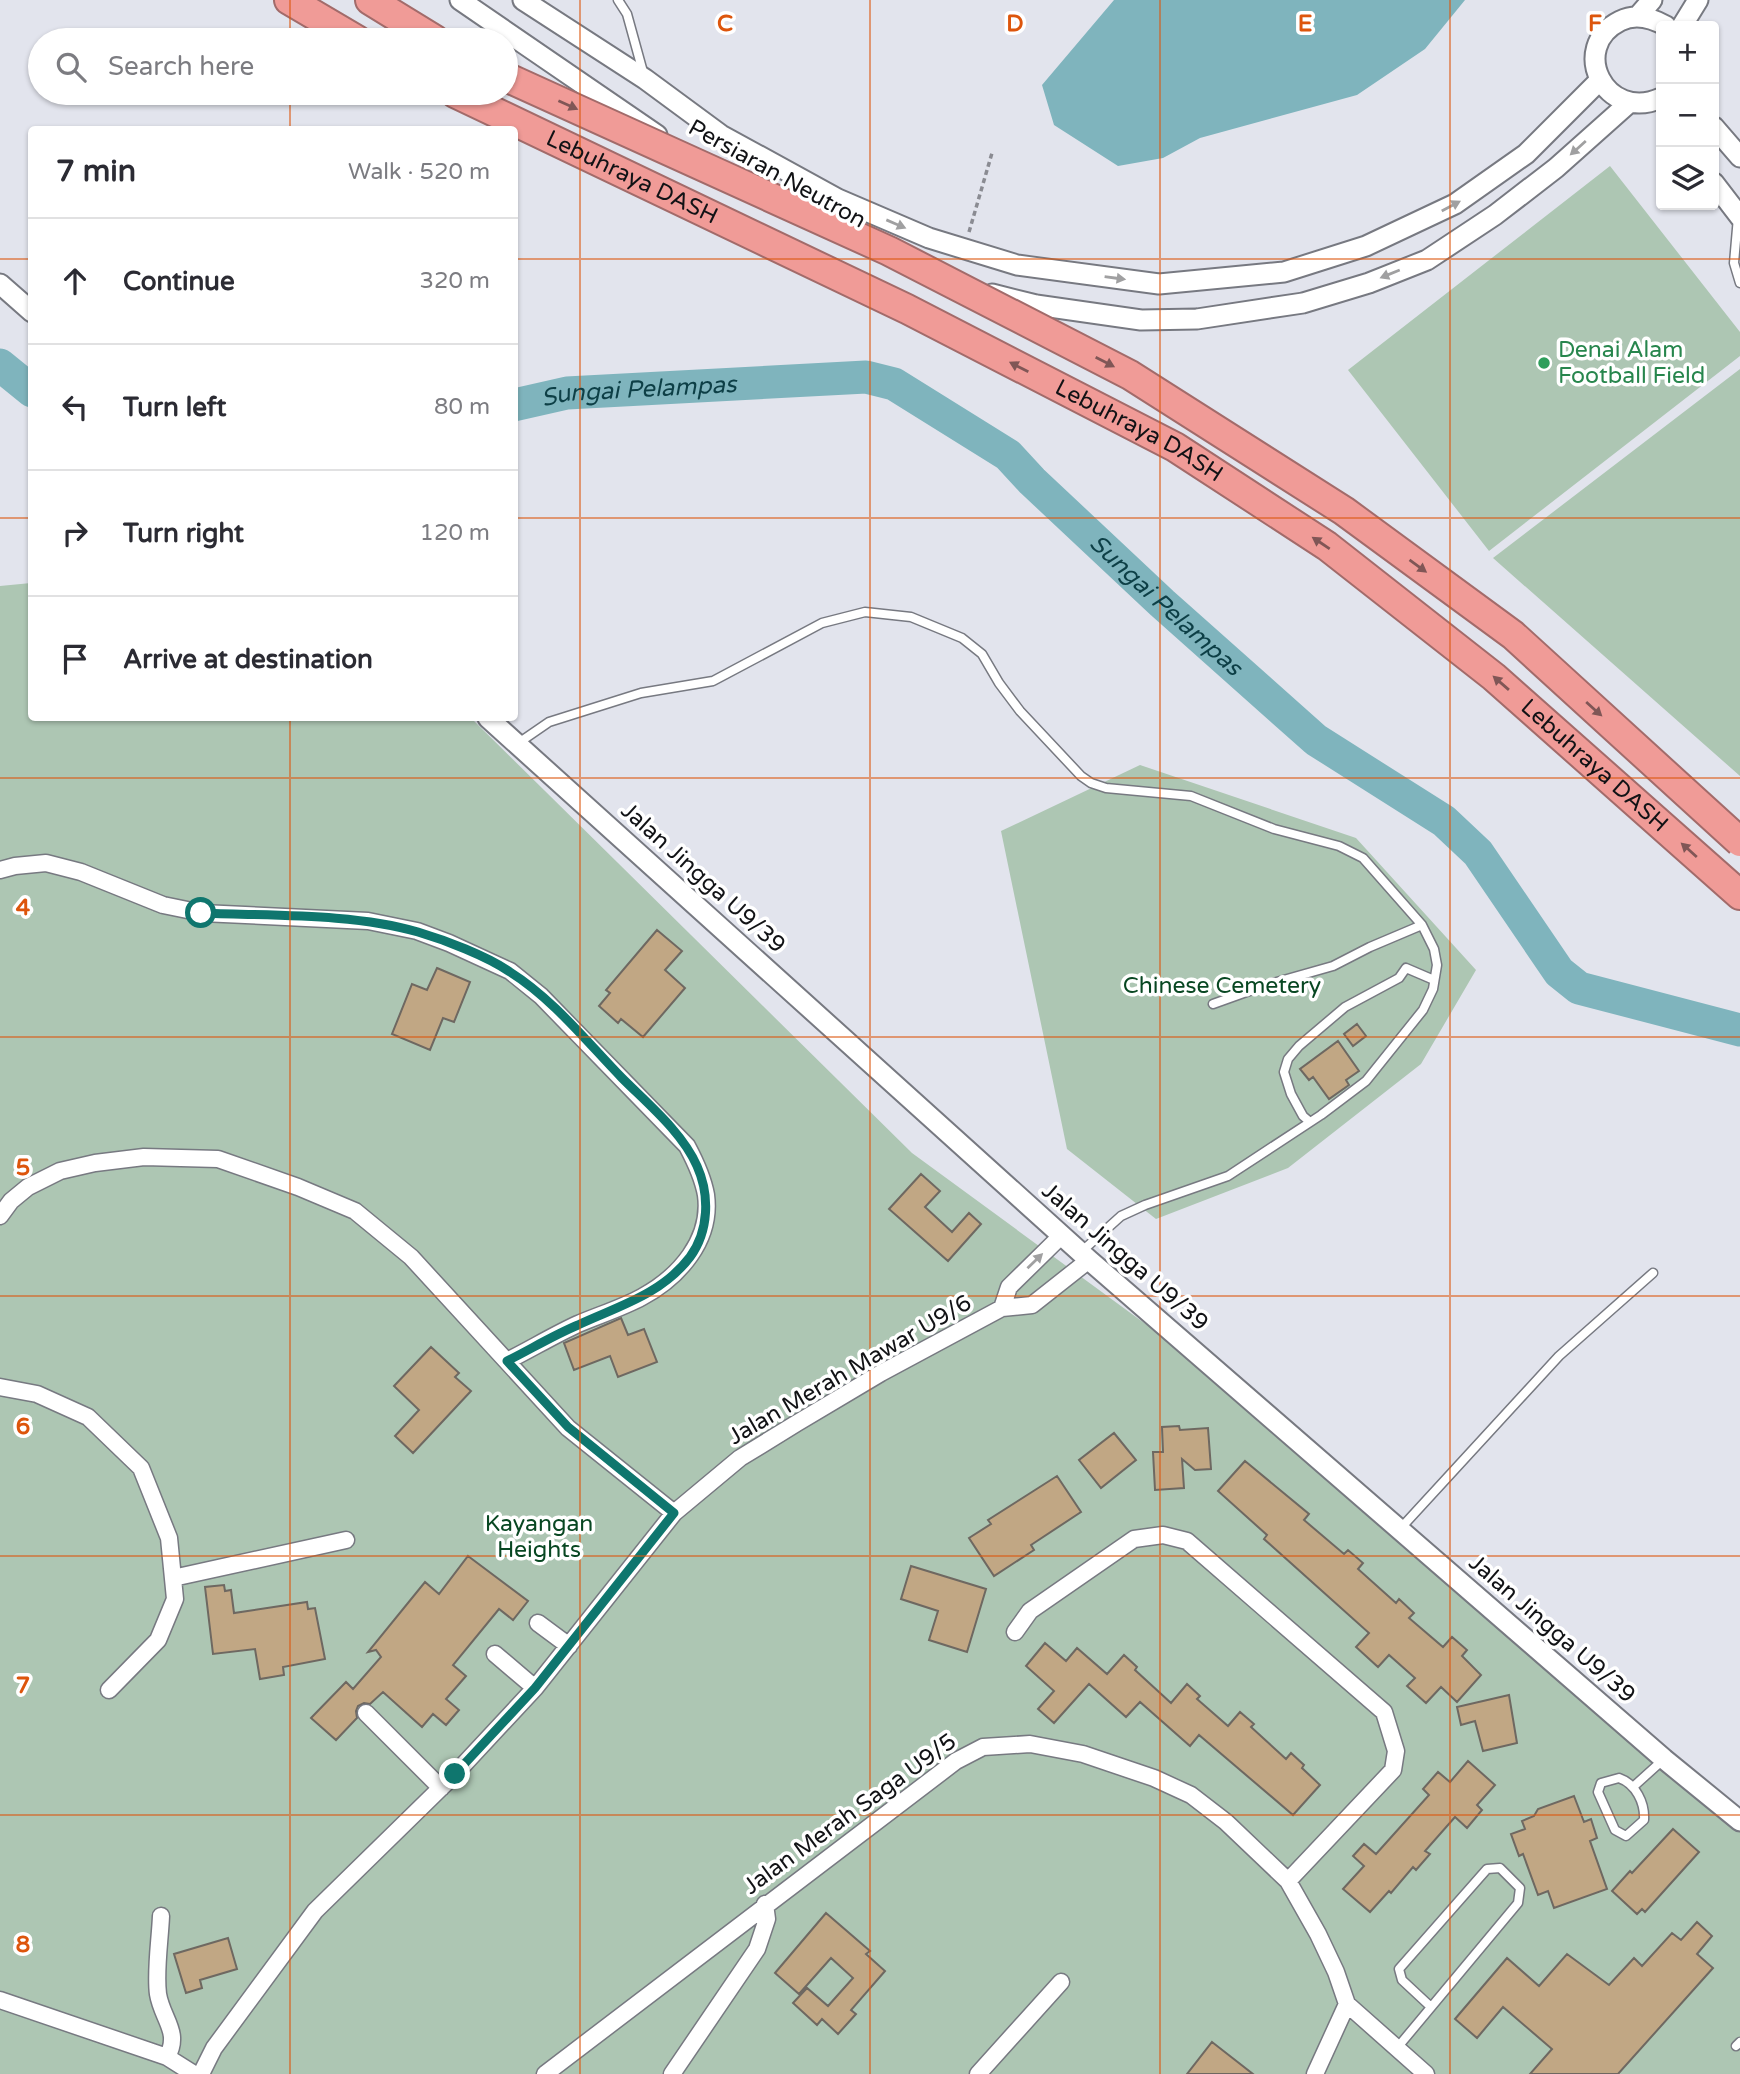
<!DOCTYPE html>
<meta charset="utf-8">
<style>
body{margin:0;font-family:"Varela Round",sans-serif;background:#f2f2f3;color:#2b2b33}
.controls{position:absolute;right:21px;top:21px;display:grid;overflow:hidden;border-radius:7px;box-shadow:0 2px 5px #0004}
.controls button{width:63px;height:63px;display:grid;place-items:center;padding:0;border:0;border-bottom:2px solid #e1e1e2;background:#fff;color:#2b2b33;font:35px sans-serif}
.stop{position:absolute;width:21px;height:21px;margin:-16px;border:5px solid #0f766e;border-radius:50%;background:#fff}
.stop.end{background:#0f766e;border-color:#fff;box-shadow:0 2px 7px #0008}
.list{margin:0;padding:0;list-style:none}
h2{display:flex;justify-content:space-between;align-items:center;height:91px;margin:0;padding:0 28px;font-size:30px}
h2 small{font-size:23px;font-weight:400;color:#7c7c81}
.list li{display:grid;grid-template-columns:46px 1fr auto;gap:21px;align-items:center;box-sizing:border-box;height:126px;padding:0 28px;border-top:2px solid #e1e1e2}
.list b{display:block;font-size:26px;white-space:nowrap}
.list em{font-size:23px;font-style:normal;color:#7c7c81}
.icon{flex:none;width:38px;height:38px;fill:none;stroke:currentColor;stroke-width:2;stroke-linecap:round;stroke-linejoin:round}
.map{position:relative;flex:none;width:1740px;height:2074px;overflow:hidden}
.search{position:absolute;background:#fff;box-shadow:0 2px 5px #0004;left:28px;top:28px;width:490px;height:77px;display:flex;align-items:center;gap:18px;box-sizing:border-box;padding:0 24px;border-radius:38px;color:#7c7c81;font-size:26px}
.panel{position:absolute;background:#fff;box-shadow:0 2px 5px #0004;left:28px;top:126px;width:490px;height:595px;border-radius:7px}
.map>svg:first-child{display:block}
.green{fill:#adc6b3}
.water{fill:#7fb4bd}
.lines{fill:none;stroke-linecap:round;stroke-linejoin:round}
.river{stroke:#7fb4bd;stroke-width:33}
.building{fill:#c1a784;stroke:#6e6861;stroke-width:2}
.service-casing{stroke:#777981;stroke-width:11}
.minor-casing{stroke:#777981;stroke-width:19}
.tertiary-casing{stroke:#777981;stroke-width:23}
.motorway-casing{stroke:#a26b6a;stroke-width:32}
.path{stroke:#8a8b92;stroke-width:3.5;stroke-dasharray:5 3.5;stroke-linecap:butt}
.service{stroke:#fff;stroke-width:8}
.minor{stroke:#fff;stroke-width:16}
.tertiary{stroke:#fff;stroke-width:19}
.motorway{stroke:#f09b97;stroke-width:28}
.motorway-bridge-casing{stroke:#a26b6a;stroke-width:32;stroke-linecap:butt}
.motorway-bridge{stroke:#f09b97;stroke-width:28}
.oneway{fill:#805656}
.oneway2{fill:#a0a0a1}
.route{stroke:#0f766e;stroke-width:9}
.grid{fill:none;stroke:#dd550c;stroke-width:2;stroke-opacity:0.55}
.leisure-dot{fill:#2e9e5b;stroke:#fff;stroke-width:2.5}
.labels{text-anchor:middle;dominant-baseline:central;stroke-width:7;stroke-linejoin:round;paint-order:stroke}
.street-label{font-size:23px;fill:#111215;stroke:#fff}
.leisure-label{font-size:23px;fill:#27864d;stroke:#fff;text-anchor:start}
.park-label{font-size:23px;fill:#084722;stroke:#fff}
.water-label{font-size:24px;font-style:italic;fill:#0d3f46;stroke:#fff}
.grid-label{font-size:23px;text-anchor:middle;font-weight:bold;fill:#dd550c;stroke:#fff;stroke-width:7;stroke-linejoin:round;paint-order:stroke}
</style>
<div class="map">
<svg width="1740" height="2074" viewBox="0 0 1740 2074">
<rect width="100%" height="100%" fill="#e2e4ed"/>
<path class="green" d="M1610,166l130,166v24l-251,195 -141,-181z
M1740,369v407l-247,-218z
M31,583l1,135h439l441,435 351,257 477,421v243h-1740v-1488z
M1140,765l216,73 120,132 -55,94 -133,104 -132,51 -89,-70 -66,-318z"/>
<path class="water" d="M1114,0h351l-40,49 -68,46 -157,43 -37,20 -45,8 -64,-41 -12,-40z"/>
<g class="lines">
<g class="river">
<path d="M0,365l32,26"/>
<path id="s1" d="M514,405l53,-12 299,-16 28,7 114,71 24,26 130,122 154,137 128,81 34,32 81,119 20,16 161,42"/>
</g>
</g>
<path class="building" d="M657,930l25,21 -17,19 20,18 -42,49 -22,-18 -3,4 -19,-17 11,-13 -4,-3z
M437,968l33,14 -16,40 -11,-4 -13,32 -38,-16 20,-50 15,6z
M1357,1024l9,12 -13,10 -9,-12z
M1338,1041l21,30 -13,9 3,5 -20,14 -16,-22 -4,3 -9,-11z
M921,1174l19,17 -15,16 27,25 17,-19 12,11 -33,37 -59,-52z
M621,1318l7,17 16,-6 13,33 -39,15 -8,-21 -36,14 -10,-27z
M431,1347l28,26 -4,4 16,14 -58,62 -18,-17 24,-26 -25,-24z
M1179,1426l1,4 28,-2 3,41 -16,1 -13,-11 2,29 -29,2 -2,-38h10l-1,-25z
M1114,1433l22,27 -35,28 -22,-28z
M1245,1461l64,53 -5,6 40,34 4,-4 15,13 -5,6 38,34 3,-4 15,14 -5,5 34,29 9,-10 15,13 -5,6 19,19 -24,27 -16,-15 -15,16 -19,-17 8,-8 -26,-23 -11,12 -22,-20 13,-14 -105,-94 3,-4 -49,-44z
M1057,1476l24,36 -50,33 3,5 -40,26 -25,-38 22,-14 -3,-4z
M468,1556l60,45 -15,19 -14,-11 -46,56 13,11 -20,23 13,11 -13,15 -13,-11 -11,13 -39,-35 -13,12 -6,-1 -6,3 -2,5 1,7 -21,22 -25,-22 35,-36 7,7 28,-32 -5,-7 -8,2 57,-70 14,12z
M911,1566l75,23 -19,63 -38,-12 9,-29 -37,-12z
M224,1585l1,6 6,-1 3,23 73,-11 1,7 7,-1 10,51 -42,8 1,8 -24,4 -5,-30 -42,5 -8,-67z
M1045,1643l21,18 11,-13 30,26 17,-19 13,12 -2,3 36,33 16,-19 13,12 -3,3 31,27 12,-14 14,12 -3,3 35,32 5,-6 13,12 -2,3 18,17 -27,30 -94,-80 -9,11 -50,-44 -14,15 -37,-33 -35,39 -16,-14 16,-18 -28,-25z
M1509,1695l8,48 -34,8 -8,-30 -14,4 -4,-18z
M1468,1761l27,24 -18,20 5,5 -15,18 -12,-11 -30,34 5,3 -14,16 -3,-3 -22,26 -2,-2 -19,21 -27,-23 21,-23 -11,-10 11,-12 12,10 53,-59 -6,-6 15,-17 12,10z
M1574,1796l10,26 7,-3 6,19 -7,3 17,48 -53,19 -6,-17 -10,4 -15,-41 -4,2 -8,-22 14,-5 -3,-8 12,-5 4,-7z
M1673,1829l26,23 -54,60 -3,-3 -5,5 -25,-23 18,-20 2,2z
M826,1913l44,38 -4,3 19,17 -34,39 5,4 -18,20 -16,-15 -5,6 -24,-22 14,-15 21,18 25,-28 -22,-20 -32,36 -24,-21z
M1697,1922l15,14 -15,18 16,14 -95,106h-88l22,-25 -49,-42 -26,31 -22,-19 52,-61 32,28 28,-32 42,31 25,-27 8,8 30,-33 9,7z
M228,1938l9,31 -37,11 2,8 -16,5 -12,-39z
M1212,2042l41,32h-66z"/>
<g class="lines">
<g class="service-casing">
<path id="service" d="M618,0l9,14 16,58
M1738,217l-4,46 6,20
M517,744l32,-22 92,-29 72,-12 109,-58 43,-11 46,5 51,21 20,16 17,29 21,28 61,65 10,7 15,5 85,8 83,33 65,17 24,12 59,67 12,24 3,16 -4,24 -10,21 -57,71 -45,34 -93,61 -83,29 -24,11 -40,36
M1213,1004l53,-19 67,-19 37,-19 52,-22
M1310,1122l-7,-6 -12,-22 -7,-22 4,-13 11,-13 46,-39 54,-29 7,-10 28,12
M1400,1529l159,-173 94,-83
M1619,1778c17,6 26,25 25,42l-18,16 -11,-6 -17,-38 3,-9z
M1633,1787l31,-28
M1736,2046l4,-4
M1397,2048l121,-145 2,-15 -20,-20 -13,1 -88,100 3,11 29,27"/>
</g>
<g class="minor-casing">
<path id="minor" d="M0,870l15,-4 31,-3 35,9 82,33 39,8 166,8 49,10 32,12 61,28 31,25 146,150c8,15 16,32 19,49 6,45 -27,82 -64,102 -20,11 -43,18 -64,27 -24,11 -47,25 -71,37
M0,1216l11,-15 17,-14 32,-16 35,-8 49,-6 74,2 80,28 57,24 56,46 157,171 106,85
M1002,1308l7,-21 53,-52
M0,1387l37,7 51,23 53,51 28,70 6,61 -17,41 -49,50
M173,1578l173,-38
M538,1623l31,23
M1015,1632l15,-21 104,-72 29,-4 24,6 197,171 12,39 -3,19 -105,111
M495,1654l40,34
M366,1713l75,75
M161,1916c-1,24 -6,55 -3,78 4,25 23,38 9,63
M0,2000l167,57 27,17
M201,2074l13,-26 101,-137 140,-137 80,-86 139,-175 66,-55 57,-35 84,-50 121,-65 30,-3 57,-45
M545,2074l411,-313 27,-14 47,-3 53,10 71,24 37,17 35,27 62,59 30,53 18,38 11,32 79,70
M672,2074l85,-125 10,-30 -2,-15
M978,2074l83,-92
M1315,2074l32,-70"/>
</g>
<g class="tertiary-casing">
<path id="tertiary" d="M460,0l197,135
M523,0l122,79 76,56 117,64 91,39 88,27 142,19 125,-12 82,-26 89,-42 71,-50 74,-74
M1638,16l14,-16
M1682,26l16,-26
M1661,98c-56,25 -93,-51 -41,-77 16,-8 32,-3 46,5
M1714,127l26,30
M1714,183l26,34
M0,284l32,28
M992,294l44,11 105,15 56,-1 106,-16 66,-20 58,-23 68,-45 61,-47 73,-65
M488,718l601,542 575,499 76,62"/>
</g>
<g class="motorway-casing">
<g id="motorway">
<path d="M289,0l68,40"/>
<path d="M370,0l65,40"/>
<path id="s2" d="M455,93l452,216 268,138 152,99 167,131 246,218"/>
</g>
</g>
<path class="path" d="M969,232l23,-79"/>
<use href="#service" class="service"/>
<use href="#minor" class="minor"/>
<use href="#tertiary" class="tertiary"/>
<use href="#motorway" class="motorway"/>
<g class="motorway-bridge-casing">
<path id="motorway-bridge" d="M506,77l383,174 241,124 214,136 169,124 227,207"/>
</g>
<use href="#motorway-bridge" class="motorway-bridge"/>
</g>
<defs><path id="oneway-solid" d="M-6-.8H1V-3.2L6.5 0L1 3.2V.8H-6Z" transform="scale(1.75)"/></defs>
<g class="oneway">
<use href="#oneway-solid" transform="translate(568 105) rotate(24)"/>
<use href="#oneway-solid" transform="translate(1105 362) rotate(27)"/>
<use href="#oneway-solid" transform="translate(1019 367) rotate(-153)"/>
<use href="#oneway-solid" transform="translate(1321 543) rotate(-146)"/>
<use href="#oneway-solid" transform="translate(1418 566) rotate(36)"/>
<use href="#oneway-solid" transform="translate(1501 683) rotate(-139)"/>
<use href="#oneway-solid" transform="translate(1594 709) rotate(42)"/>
<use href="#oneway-solid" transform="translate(1689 850) rotate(-138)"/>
</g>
<g class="oneway2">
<use href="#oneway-solid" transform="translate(1578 148) rotate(138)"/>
<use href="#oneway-solid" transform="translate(1451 206) rotate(-28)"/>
<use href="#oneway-solid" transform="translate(896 224) rotate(23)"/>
<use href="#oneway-solid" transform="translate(1390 274) rotate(158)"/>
<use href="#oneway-solid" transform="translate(1115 278) rotate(8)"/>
<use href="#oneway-solid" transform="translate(1035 1261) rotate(-44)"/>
</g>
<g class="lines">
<path class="route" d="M201,913c68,3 153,0 217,19 27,8 69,24 92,40 43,27 77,70 112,106 26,26 60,54 75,88 13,29 12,65 -7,91 -28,37 -71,49 -112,68 -24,10 -47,24 -71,36l61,66 106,86 -139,175 -80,86"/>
</g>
<path class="grid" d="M290,0v40M580,0v2074M870,0v2074M1160,0v2074M1450,0v2074M290,93v37M0,259h32M514,259h1226M0,518h32M514,518h1226M290,718v1356M0,778h1740M0,1037h1740M0,1296h1740M0,1556h1740M0,1815h1740"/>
<circle class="leisure-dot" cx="1544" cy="363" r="7"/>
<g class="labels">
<g class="street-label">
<text transform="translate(777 174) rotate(29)">Persiaran Neutron</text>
<text stroke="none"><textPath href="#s2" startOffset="196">Lebuhraya DASH</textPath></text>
<text stroke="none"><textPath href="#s2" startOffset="763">Lebuhraya DASH</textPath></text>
<text stroke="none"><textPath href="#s2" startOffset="1330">Lebuhraya DASH</textPath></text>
<text transform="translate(703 878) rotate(42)">Jalan Jingga U9/39</text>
<text transform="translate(1125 1257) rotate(41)">Jalan Jingga U9/39</text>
<text transform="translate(850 1370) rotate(-30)">Jalan Merah Mawar U9/6</text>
<text transform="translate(1552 1629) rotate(41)">Jalan Jingga U9/39</text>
<text transform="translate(850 1814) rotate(-36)">Jalan Merah Saga U9/5</text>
</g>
<g class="leisure-label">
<text x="1558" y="350">Denai Alam<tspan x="1558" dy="26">Football Field</tspan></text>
</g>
<g class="park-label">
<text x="1222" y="986">Chinese Cemetery</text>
<text x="539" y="1524">Kayangan<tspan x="539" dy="26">Heights</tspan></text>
</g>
<g class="water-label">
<text stroke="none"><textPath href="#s1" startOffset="126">Sungai Pelampas</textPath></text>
<text stroke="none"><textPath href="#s1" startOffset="735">Sungai Pelampas</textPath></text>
</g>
</g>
<g class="grid-label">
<text x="725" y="31">C</text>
<text x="1015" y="31">D</text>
<text x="1305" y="31">E</text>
<text x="1595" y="31">F</text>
<text x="23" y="915">4</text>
<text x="23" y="1175">5</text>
<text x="23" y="1434">6</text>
<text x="23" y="1693">7</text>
<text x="23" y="1952">8</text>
</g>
</svg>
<div class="controls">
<button>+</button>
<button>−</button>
<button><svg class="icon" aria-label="layers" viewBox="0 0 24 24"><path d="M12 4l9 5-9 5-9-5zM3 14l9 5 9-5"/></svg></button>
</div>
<div class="stop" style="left:201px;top:913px"></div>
<div class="stop end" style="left:455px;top:1774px"></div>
<div class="search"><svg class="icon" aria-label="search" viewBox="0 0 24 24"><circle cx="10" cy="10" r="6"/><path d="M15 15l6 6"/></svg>Search here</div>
<section class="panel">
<h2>7 min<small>Walk · 520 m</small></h2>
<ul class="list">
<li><svg class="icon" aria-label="ahead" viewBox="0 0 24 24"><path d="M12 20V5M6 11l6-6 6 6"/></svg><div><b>Continue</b></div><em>320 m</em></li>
<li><svg class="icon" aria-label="left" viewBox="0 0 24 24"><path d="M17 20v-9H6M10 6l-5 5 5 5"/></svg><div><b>Turn left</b></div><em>80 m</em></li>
<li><svg class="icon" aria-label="right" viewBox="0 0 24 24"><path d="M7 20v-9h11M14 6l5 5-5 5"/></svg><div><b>Turn right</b></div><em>120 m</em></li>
<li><svg class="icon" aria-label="arrive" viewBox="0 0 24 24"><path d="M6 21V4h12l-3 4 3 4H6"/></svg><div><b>Arrive at destination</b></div></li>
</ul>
</section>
</div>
